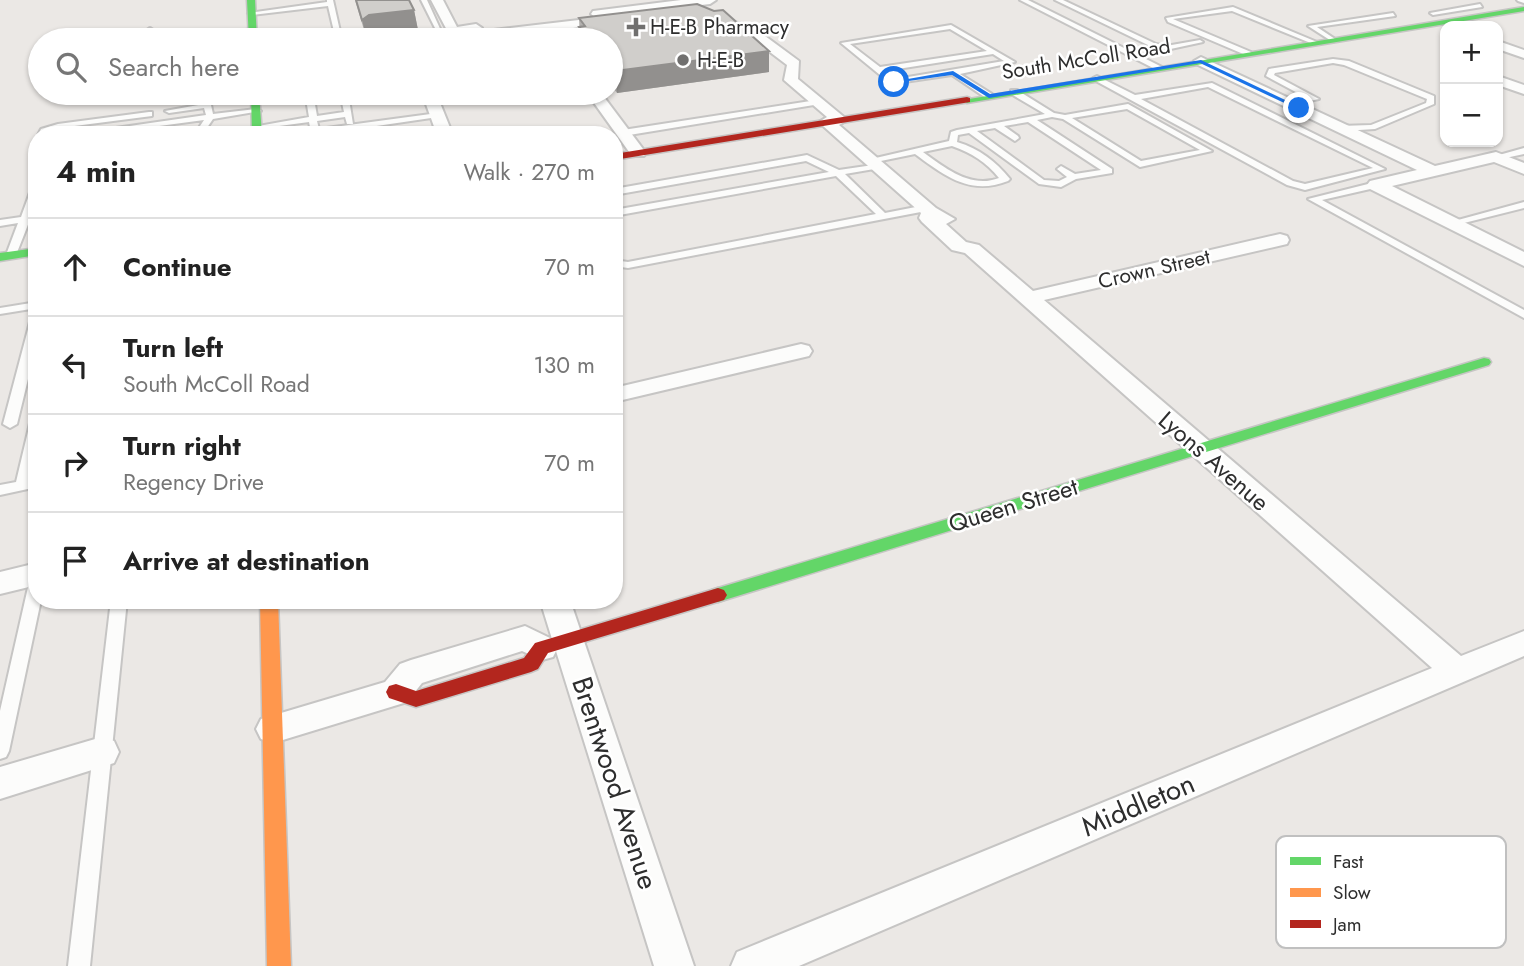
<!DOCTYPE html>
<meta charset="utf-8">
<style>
body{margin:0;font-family:Jost,sans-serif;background:#f2f2f2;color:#222}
.controls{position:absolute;right:21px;top:21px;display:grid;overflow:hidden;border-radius:14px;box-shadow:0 2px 5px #0004}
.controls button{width:63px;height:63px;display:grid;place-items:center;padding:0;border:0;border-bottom:2px solid #e0e0e0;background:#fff;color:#222;font:35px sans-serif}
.stop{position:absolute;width:21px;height:21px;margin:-16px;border:5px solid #1a73e8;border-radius:50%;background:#fff}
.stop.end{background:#1a73e8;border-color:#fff;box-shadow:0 2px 7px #0008}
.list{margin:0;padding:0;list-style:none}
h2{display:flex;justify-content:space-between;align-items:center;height:91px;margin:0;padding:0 28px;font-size:30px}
h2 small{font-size:23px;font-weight:400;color:#767676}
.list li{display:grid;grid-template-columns:46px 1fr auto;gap:21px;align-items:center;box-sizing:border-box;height:98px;padding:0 28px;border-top:2px solid #e0e0e0}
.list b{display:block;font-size:26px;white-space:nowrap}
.list p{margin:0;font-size:23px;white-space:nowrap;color:#767676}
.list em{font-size:23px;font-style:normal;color:#767676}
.icon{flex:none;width:38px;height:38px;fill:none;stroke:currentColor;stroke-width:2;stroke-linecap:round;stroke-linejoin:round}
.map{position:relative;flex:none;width:1524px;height:966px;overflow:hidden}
.search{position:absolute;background:#fff;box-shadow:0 2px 5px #0004;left:28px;top:28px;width:595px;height:77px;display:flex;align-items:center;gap:18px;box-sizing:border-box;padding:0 24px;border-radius:38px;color:#767676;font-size:26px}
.panel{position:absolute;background:#fff;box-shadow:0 2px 5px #0004;left:28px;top:126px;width:595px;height:483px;border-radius:28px}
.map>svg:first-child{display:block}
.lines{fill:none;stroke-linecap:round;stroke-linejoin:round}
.lane-casing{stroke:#c6c5c4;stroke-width:4}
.street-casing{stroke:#c6c5c4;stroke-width:4}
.fast-casing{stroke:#c6c5c4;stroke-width:3}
.slow-casing{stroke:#c6c5c4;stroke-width:3}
.jam-casing{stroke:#c6c5c4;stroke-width:3}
.lane{fill:#fcfcfb;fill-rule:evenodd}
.street{fill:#fcfcfb;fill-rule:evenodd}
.fast{fill:#63d668;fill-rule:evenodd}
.slow{fill:#ff974d;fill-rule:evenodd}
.jam{fill:#b3261e;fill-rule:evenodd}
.wall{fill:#b3b1af}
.shaded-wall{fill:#92908e}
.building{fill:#d0cecb;stroke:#92908e;stroke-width:2}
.route{fill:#1a73e8}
.poi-dot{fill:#706f6e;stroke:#fff;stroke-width:2.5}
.labels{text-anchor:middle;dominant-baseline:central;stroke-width:5;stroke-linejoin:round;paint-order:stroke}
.far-poi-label{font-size:21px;fill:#2e2e2e;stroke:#fff;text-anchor:start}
.far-street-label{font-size:21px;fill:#2e2e2e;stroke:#fff}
.street-label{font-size:24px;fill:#2e2e2e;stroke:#fff}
.near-street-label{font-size:28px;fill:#2e2e2e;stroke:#fff}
.key{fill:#fff;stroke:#c0c0c0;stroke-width:2}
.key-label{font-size:19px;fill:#2e2e2e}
</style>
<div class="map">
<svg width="1524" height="966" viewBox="0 0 1524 966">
<rect width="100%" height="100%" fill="#ebe8e5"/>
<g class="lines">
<g class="lane-casing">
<path id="lane" d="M327,0h6l9,40h-6l-8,-34 -77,9 -3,-2 79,-11z
M421,0h6l15,33 -71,7 3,-2 62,-8z
M1020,0h8l136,68 -7,2z
M1055,0h8l93,44 10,2 34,-6 3,2 -37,8 -14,-3z
M1517,0h7v3l-6,-2z
M1480,4l2,3 -49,8 -3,-2z
M1233,7l84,35 1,1 -5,1 -81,-33 -59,8 78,33 -3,4 -80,-34 -2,-4z
M1393,13l2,3 -78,11 18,12 -2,3 -25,-16z
M951,25l64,37 -55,12 32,20v4h-6l-34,-23 -61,9 -50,-41zM950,29l37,22 -107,16 -30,-23zM993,54l11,7 -108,18 -11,-8z
M150,28l3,2 -4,10h-6l4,-10z
M254,29l-2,3 -74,8h-20z
M1333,59l16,2 85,35v8l-59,25 -32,2 -3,-1v-4l31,-1 55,-22 1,-4 -83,-34 -11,-2 -58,10 -1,2 45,24 -29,6 -4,-2 1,-2 20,-3 -41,-22 3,-7z
M1097,76l38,19 77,-12 173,86 -80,21 -18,-5 -193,-105 -1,-2zM1208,87l165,81 -68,16 -12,-3 -152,-82z
M1011,90h6l37,23 11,2 63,-11 84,47 -72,16 -77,-48 -11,-2 -15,3 75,49v4l-36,6 -15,8 -22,-3 -70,-51 -11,2 -1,7c23,7 38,19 53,37l-2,2c-38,15 -63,-5 -93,-27l-44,9 -4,-3 82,-19 2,-9 6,-2 88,-16 -34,-20zM1127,109l73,41 -59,11 -69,-43zM1028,122l73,48 -26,4 -14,-8 -4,3 10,8 -8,4 -15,-1 -67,-49 18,-3 20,13 4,-3 -1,-2 -14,-10zM952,146c20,7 34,16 47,32 -28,11 -54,-10 -76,-26z
M305,93h8l4,23 27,-4 -4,-19h8l5,31h-6l-2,-7 -28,4 2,8 119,-16 4,2 -4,2 -123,18 -4,-3 -2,-10 -52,7 -4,-2 56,-10z
M817,100h3v4l-197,32 -4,-3 4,-3z
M204,104l7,1 2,9 44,-5 4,2 -48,8 -11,16h-8l10,-15 -112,15h-25l139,-20 -2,-7 -35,5 -4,-2z
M149,112h3v4l-93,12 -13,7h-8l3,-6 17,-5z
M1524,148v6l-28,6 -4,-3z
M807,155l32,15 41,-6v4l-35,6 40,39 41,-8 5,3 -5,3 -298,57 -14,-2v-6l14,2 248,-48 -40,-38 -222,40v-6l215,-38 -23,-11 -192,34v-6z
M1376,182l3,1v4l-57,13 202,110v8l-216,-119z
M37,184v16l-6,16 6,-1v6l-8,1 -13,33 -5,3 -4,-1 -1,-2 12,-32 -18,3v-6l21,-3 11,-30z
M1524,202v6l-72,18 -5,-3z
M37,302v6l-37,6v-6z
M37,315v27l-20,82 -7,4 -7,-4 28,-106z
M37,415v35l-7,29 7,-2v10l-37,8v-10l16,-3 15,-63z
M37,577v23h4l-32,151 -3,6 -6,2v-48l29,-128 2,-4z
M111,600h16l-37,366h-22z"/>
</g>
<g class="street-casing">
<path id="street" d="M431,0h12l14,27 19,-3 6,4 -6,4 -27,2z
M681,0h35l-6,4 -95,11 6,4 -6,4 -142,17h-36l6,-4 153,-18 -5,-4 2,-3z
M714,12l16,9 23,6 46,34 -1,18 46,38 3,3 -8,5 97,83 19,11 -9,5 20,18 13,3 54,46 247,-57 7,2 2,4 -2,4 -243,56 417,356 63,-25v25l-725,310h-68l6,-14 695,-284 -467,-415 -13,-3 -30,-28 -3,-4 2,-5 -99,-88 -3,-3 8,-5 -43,-37 3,-15 -42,-32 -23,-6 -12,-8v-6z
M1498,41l26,9v8l-26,-9z
M1201,57l234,109 61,-14 28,11v11l-30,-12 -102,24 132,66v14l-154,-77 -3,-4 3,-4 47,-11 -221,-106 -2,-3z
M1498,76l26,9v9l-26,-9z
M422,93h14l17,42h-16z
M587,93h14l45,60 -2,3h-12z
M801,344l8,2 3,5 -3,5 -195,46v-14z
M37,563v22l-37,9v-22z
M540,600h30l124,366h-40l-98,-315 -3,6 -11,3 -20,-9 -100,32 -15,19 -134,41 -12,-4 -5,-10 5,-10 124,-37 15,-18 11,-4 114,-34 27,13z
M102,737l12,4 5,11 -5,11 -114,36v-32z"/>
</g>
<g class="fast-casing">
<path id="fast" d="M247,0h8l2,40h-8z
M1524,7v4l-557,92 -4,-3z
M251,93h8l3,42h-10z
M37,248v7l-37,6v-8z
M1484,358l5,1 2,3 -2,3 -771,237 -6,-2 -3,-5 3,-5 6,-2z"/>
</g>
<g class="slow-casing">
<path id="slow" d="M260,600h18l13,366h-24z"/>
</g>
<g class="jam-casing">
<path id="jam" d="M967,97l3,1v4l-356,58v-6z
M718,588l6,2 3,5 -3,5 -176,53 -10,16 -7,3 -115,35 -27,-9 -3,-6 3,-6 7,-2 20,7 108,-33 11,-15z"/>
</g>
<use href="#lane" class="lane"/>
<use href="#street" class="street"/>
<use href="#fast" class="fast"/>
<use href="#slow" class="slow"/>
<use href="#jam" class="jam"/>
</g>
<path class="wall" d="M355,0h54l5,10 4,20 -44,5 -7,5z
M579,18l190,33v21l-152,21 -6,-8v-45h-31z"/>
<path class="shaded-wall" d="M414,10l4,20 -44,5 -7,5 -5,-20 7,-5z
M769,51v21l-152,21 -2,-22z"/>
<path class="building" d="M356,0h53l5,10 -45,5 -7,5z
M697,4l17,7 9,-1 46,41 -154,20 -4,-5v-26h-21l-11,-13 6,-1 -6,-8z"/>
<path class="route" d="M1201,60l101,48 -5,1 -97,-46 -211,35 -37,-23 -58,8 -3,-1 62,-11 37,23z"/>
<g class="poi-dot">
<path d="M632.5 16.5h7v7h7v7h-7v7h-7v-7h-7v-7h7z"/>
<circle cx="683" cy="60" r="7"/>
</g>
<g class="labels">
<g class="far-poi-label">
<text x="650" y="27">H-E-B Pharmacy</text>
<text x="697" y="60">H-E-B</text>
</g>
<g class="far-street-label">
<text transform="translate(1086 59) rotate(-9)">South McColl Road</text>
<text transform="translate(1154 269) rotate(-13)">Crown Street</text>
</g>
<g class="street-label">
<text transform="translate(1214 461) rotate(41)">Lyons Avenue</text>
<text transform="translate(1013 505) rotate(-17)">Queen Street</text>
</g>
<g class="near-street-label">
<text transform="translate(615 783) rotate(72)">Brentwood Avenue</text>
<text transform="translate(1138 805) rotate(-23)">Middleton</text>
</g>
</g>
<rect x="1276" y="836" width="230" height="112" rx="10" class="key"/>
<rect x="1290" y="857" width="31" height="8" fill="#63d668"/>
<rect x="1290" y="888" width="31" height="9" fill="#ff974d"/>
<rect x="1290" y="920" width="31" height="8" fill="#b3261e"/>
<g class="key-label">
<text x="1333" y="868">Fast</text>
<text x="1333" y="899">Slow</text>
<text x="1333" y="931">Jam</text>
</g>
</svg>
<div class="controls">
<button>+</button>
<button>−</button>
</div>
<div class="stop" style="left:894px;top:82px"></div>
<div class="stop end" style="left:1299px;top:108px"></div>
<div class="search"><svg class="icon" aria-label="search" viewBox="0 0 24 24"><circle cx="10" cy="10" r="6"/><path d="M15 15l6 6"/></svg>Search here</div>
<section class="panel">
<h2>4 min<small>Walk · 270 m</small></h2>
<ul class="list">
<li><svg class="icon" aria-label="ahead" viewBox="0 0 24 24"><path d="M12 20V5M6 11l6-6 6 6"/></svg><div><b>Continue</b></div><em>70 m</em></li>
<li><svg class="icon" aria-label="left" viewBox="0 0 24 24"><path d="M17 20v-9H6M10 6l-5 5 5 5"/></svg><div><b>Turn left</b><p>South McColl Road</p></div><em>130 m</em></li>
<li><svg class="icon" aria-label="right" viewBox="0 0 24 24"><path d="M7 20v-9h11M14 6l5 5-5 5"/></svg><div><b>Turn right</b><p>Regency Drive</p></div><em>70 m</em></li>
<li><svg class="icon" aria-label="arrive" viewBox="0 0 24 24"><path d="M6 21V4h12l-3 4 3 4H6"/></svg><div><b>Arrive at destination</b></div></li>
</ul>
</section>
</div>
